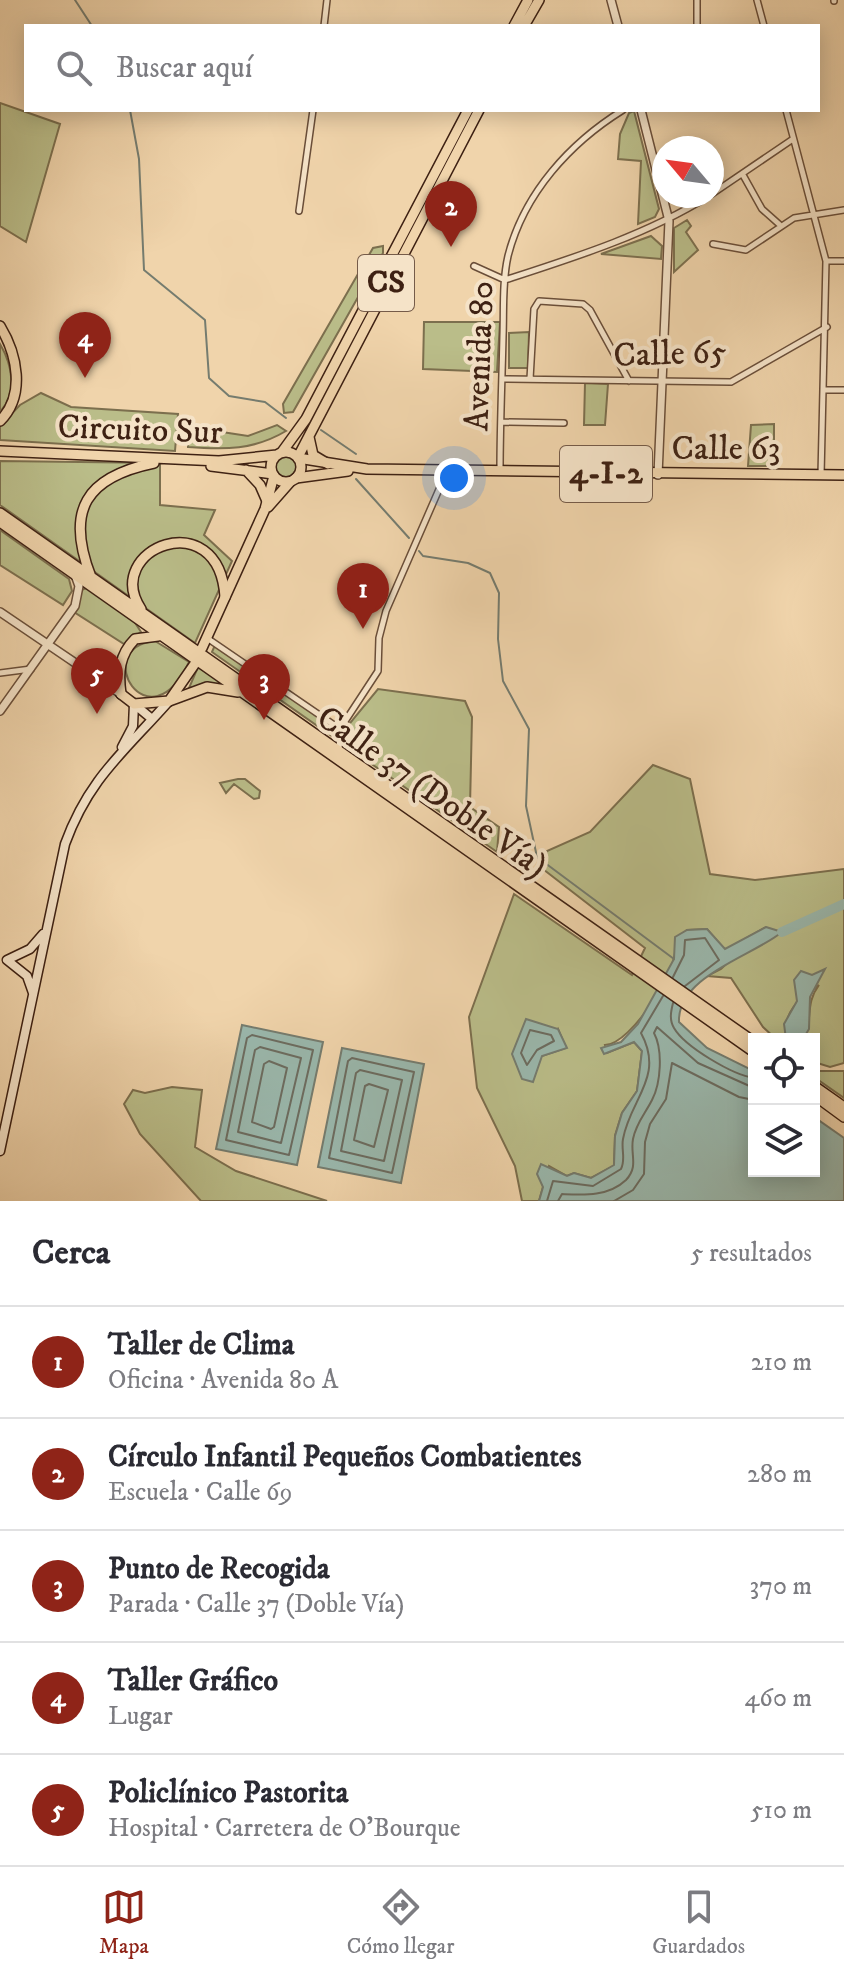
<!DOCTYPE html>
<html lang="es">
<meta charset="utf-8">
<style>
body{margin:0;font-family:"IM FELL DW Pica",serif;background:#f2f2f3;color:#2b2b33}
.controls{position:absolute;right:24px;bottom:24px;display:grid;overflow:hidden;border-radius:0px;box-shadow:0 4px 20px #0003}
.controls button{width:72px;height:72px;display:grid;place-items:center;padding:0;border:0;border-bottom:2px solid #e1e1e2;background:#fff;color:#2b2b33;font:40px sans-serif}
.compass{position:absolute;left:652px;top:136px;width:72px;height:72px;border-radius:50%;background:#fff;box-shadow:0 4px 20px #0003;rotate:299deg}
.you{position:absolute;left:454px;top:478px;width:28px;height:28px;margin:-20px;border:6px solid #fff;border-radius:50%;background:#1a73e8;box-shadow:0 0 0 12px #1a73e833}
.badge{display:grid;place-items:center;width:52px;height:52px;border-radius:50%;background:#8f2418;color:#fff;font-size:26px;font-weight:700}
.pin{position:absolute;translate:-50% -66px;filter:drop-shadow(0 2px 4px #0008)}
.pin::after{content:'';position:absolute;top:42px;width:28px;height:24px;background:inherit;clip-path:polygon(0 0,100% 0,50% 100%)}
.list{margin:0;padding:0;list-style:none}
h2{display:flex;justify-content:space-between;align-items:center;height:104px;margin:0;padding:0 32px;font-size:34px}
h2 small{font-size:26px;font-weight:400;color:#7c7c81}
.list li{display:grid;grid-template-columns:52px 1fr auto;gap:24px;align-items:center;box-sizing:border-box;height:112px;padding:0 32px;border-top:2px solid #e1e1e2}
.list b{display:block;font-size:30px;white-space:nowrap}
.list p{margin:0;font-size:26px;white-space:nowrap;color:#7c7c81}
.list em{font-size:26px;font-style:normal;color:#7c7c81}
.icon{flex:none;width:44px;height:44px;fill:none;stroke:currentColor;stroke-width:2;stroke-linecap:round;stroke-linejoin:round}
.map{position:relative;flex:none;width:844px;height:1201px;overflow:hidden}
.search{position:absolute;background:#fff;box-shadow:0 4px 20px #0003;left:24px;right:24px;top:24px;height:88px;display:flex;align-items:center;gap:20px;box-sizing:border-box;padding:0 28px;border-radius:0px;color:#7c7c81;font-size:30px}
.sheet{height:664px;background:#fff}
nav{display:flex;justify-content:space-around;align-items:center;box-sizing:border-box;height:112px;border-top:2px solid #e1e1e2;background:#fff;font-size:22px;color:#7c7c81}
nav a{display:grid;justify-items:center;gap:4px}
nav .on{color:#8f2418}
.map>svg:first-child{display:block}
.green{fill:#babd89;stroke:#7c6f4e;stroke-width:2;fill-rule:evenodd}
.water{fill:#9ab8ad;stroke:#757c6f;stroke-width:2}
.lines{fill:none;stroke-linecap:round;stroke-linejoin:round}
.shore{stroke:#6c6c60;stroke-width:2}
.stream{stroke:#757c6f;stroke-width:2}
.river{stroke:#9ab8ad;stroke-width:10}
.minor-casing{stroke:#6a4e39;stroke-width:8}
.tertiary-casing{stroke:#6a4e39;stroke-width:10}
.secondary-casing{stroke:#3e2113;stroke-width:11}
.primary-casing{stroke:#3e2113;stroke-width:12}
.trunk-casing{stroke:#3e2113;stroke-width:12}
.minor{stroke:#f5e3c8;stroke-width:5}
.tertiary{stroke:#f5e3c8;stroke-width:7}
.secondary{stroke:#f5e3c8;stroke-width:8}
.primary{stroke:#f0d4ab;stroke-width:9}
.trunk{stroke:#f0d4ab;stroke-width:9}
.labels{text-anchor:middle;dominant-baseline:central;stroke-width:8;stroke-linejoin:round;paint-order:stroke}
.shield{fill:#f5e3c8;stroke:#755b49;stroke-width:2}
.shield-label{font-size:32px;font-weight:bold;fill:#3e2113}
.street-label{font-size:34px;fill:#3e2113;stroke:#f5e3c8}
</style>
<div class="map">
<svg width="844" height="1201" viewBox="0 0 844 1201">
<rect width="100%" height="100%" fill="#f0d4ab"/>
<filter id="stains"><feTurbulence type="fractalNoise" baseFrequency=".0025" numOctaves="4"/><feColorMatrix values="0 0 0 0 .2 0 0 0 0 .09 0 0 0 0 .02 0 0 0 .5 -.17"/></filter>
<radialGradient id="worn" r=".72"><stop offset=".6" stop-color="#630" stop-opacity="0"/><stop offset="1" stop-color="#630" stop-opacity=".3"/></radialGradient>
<path class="green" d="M0,103l60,21 -34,118 -26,-16z
M634,111l25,98 -4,8 -17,7 3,-63 -23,-2 2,-25 9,-21z
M687,220l4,6 -5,6 12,18 -24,22v-44z
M651,236l11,10 -1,13 -60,-5z
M383,246v7l-90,159 -9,1 -1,-9 90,-156z
M424,322h76l-3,50 -74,-3z
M529,332l-1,36h-19v-35z
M0,344c12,20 18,49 0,68z
M585,383l23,1 -3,41h-21z
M41,393l30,14 107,7 -3,37 -175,-11v-14l20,-21z
M774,424v42h-26l3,-41z
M277,425l9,6c-32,19 -61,19 -98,16l1,-20 59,9z
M275 467a11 11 0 1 1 22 0a11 11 0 1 1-22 0Z
M0,461l160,2v42l55,5 -11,25 28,26 -37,82 -195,-138z
M0,530l69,49 3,12 -9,14 -63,-40z
M87,588l45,30 9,14 -17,12 -50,-32 7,-22z
M155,641l34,21c-40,86 -100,-14 -34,-21z
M215,645l127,88 36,-44 87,12 7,16 -2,90 29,20 -2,25 -285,-200z
M198,667l25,17v1l-34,3z
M653,765l37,14 20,95 45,6 89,-11v194l-14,4 -16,-5v-23h-11c11,-19 1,-34 16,-54 -20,14 -37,27 -33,54h-10l-13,-12 -32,-49 -24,-2 14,-7 45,-42 -41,23 -18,-21 -20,1 -12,12c7,23 -44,103 -70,103l2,8 27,-11 8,9 -5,40 -15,22 -7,23 -1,30 -23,12 -17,-5 -7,3 -18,-10 -10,35h-17l-7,-35 -38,-78 -8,-71 45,-123 118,81 13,-27 -106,-82 8,-15 43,-19zM558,1029l8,19 -24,8z
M238,779h7l15,12 -1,7 -5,1 -20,-15 -8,9 -6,-10z
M814,1071h30v27l-30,-21z
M172,1087l30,3 -7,57 41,24 91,30h-126l-61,-67 -16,-30 9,-14 12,3z"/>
<path class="water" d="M766,927l16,5c-29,24 -105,44 -103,90l28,26 47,23v100h60v-54l30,21v63h-305l4,-14 -6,-13 4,-10 26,12 7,-3 17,5 23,-13 1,-29 7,-23 15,-22 5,-40 -8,-9 -30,12 -3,-6 20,-6 17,-18 36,-65 1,-22 12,-7 20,-1 18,20z
M825,969l-15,28 -1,32 -6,10h-17l-2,-15 13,-23 -3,-21 7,-9 11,4z
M526,1019l32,10 9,19 -25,8 -9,26 -11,-3 -10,-25z
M242,1025l81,17 -26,123 -81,-16z
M342,1048l82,16 -23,119 -83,-16z"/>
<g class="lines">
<path class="shore" d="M673,977l11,-22 1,-15 20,-2 14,22 -34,26
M673,1003c-2,8 -4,17 1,25 11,19 59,47 80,50
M530,1030l21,5 3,6 -17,9 -10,15 -6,-12z
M252,1035l61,15 -24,105 -63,-15 21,-102z
M260,1047l41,11 -20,85 -43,-11 17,-82z
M352,1058l62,14 -22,101 -63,-15 19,-97z
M269,1061l18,7 -13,59 -3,2 -19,-7 12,-58z
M360,1070l42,10 -18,81 -43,-10 15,-78z
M369,1084l19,6 -14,57 -20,-7 11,-54z
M547,1201l6,-20 40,5 28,-17c5,-10 0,-19 2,-30 7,-40 42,-62 18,-106l22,-37
M558,1201l4,-7c21,1 46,3 64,-14 13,-14 4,-25 7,-41 3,-16 12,-25 19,-39 9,-17 11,-50 2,-67l3,-6 41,36 56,25
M614,1201l19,-11 11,-16 1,-32 5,-18 16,-25 6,-36 67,34 15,3"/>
<path class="stream" d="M75,0l17,26
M130,110l9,49 5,111 61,50 4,58 20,18 36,6 21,16
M321,430l35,24
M356,479l53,59
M419,551l4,5 45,7 22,10 9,20 -1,46 5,42 26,48 -3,77 11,51 137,102"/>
<path class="river" d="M782,932l62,-28"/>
<g class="minor-casing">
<path id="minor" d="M697,0v26
M757,0l7,26
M834,1v-1
M324,26l3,-26
M786,110l40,151 -5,214
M743,175l19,34 18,16
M712,194l81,-55
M299,211l14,-101
M713,244l33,6 48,-32 50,-8
M826,261h18
M474,266l31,14c71,-23 141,-45 204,-84
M502,379l229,3 96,-55
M530,379l4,-70 5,-8 44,3 7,6 39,71
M825,390h19
M502,422l62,1
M500,471c0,-45 2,-90 3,-135 1,-26 -1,-54 5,-80 16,-63 62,-113 115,-146
M207,638l133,91
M0,673l31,-4
M339,750l1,-21 38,-58 1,-33 7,-27 61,-140"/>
</g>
<g class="tertiary-casing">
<path id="tertiary" d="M611,0l7,26
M641,110l28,111 -11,254
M0,612l121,82
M0,711l75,-105 4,-20 -4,-11"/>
</g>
<g class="secondary-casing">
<path id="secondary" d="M134,704l18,15
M122,747l11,-21 1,-22
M33,993l-6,-17 -20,-16 23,-11 13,-15
M0,1151l65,-307c24,-66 59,-92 104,-143"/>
</g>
<g class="primary-casing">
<path id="primary" d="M298,458l69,11 477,6
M296,478l52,-7
M268,507l22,-25
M202,648l63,-139 9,-33
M121,694l13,10 35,-3 25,-36"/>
</g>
<g class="trunk-casing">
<path id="trunk" d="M514,26l14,-26
M524,26l15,-26
M0,326c17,28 26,69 0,95
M309,437l4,18 15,9
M0,451l219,10 58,-6
M271 467a15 15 0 1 1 30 0a15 15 0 1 1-30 0Z
M282,452l24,-33 162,-309
M298,457l181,-347
M211,466l62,8
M246,470l14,15 7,16
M0,513l754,529
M0,522l754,530
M91,577c-26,-67 -5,-100 63,-114
M141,609c-40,-60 78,-107 84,-12
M101,680l11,-4 7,-11
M121,694c-3,-21 -2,-39 14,-55l23,-3
M169,701l38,-14 31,5
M814,1086l30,21
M814,1095l30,22"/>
</g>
<use href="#minor" class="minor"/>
<use href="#tertiary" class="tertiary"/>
<use href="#secondary" class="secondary"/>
<use href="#primary" class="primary"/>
<use href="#trunk" class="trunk"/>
</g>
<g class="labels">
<g class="shield">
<rect x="358" y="255" width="56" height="56" rx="6"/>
<rect x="560" y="446" width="92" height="56" rx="6"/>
</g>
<g class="shield-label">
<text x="386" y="283">CS</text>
<text x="606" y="474">4-I-2</text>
</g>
<g class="street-label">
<text transform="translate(670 354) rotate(-2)">Calle 65</text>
<text transform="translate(480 356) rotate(-88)">Avenida 80</text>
<text transform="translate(140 430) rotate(2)">Circuito Sur</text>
<text x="726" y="449">Calle 63</text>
<text transform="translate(432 792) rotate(35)">Calle 37 (Doble Vía)</text>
</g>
</g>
<rect width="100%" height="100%" filter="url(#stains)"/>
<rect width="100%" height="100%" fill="url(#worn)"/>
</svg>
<div class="controls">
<button><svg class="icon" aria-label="locate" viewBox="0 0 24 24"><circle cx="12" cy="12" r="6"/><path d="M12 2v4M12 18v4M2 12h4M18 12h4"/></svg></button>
<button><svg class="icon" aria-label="layers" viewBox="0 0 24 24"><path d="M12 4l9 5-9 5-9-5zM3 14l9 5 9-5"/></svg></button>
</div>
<svg class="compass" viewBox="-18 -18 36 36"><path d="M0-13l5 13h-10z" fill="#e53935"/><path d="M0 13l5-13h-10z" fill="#7c7c81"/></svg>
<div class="you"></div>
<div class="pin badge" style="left:363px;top:629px">1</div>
<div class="pin badge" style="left:451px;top:247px">2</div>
<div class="pin badge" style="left:264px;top:720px">3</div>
<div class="pin badge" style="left:85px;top:378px">4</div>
<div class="pin badge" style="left:97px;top:714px">5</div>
<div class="search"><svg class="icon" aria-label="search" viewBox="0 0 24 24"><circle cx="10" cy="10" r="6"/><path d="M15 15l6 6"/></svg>Buscar aquí</div>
</div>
<section class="sheet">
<h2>Cerca<small>5 resultados</small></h2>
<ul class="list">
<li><span class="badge">1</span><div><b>Taller de Clima</b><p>Oficina · Avenida 80 A</p></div><em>210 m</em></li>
<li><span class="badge">2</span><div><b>Círculo Infantil Pequeños Combatientes</b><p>Escuela · Calle 69</p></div><em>280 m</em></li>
<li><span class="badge">3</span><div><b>Punto de Recogida</b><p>Parada · Calle 37 (Doble Vía)</p></div><em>370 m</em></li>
<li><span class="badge">4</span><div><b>Taller Gráfico</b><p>Lugar</p></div><em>460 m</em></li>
<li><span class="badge">5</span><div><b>Policlínico Pastorita</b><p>Hospital · Carretera de O'Bourque</p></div><em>510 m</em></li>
</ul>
</section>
<nav>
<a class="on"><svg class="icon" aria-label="map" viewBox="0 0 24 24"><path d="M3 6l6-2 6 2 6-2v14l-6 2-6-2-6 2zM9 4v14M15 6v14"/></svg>Mapa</a>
<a><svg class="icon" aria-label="directions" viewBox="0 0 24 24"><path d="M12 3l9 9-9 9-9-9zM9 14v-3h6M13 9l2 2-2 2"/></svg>Cómo llegar</a>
<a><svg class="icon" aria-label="saved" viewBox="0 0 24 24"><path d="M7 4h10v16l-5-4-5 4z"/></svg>Guardados</a>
</nav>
